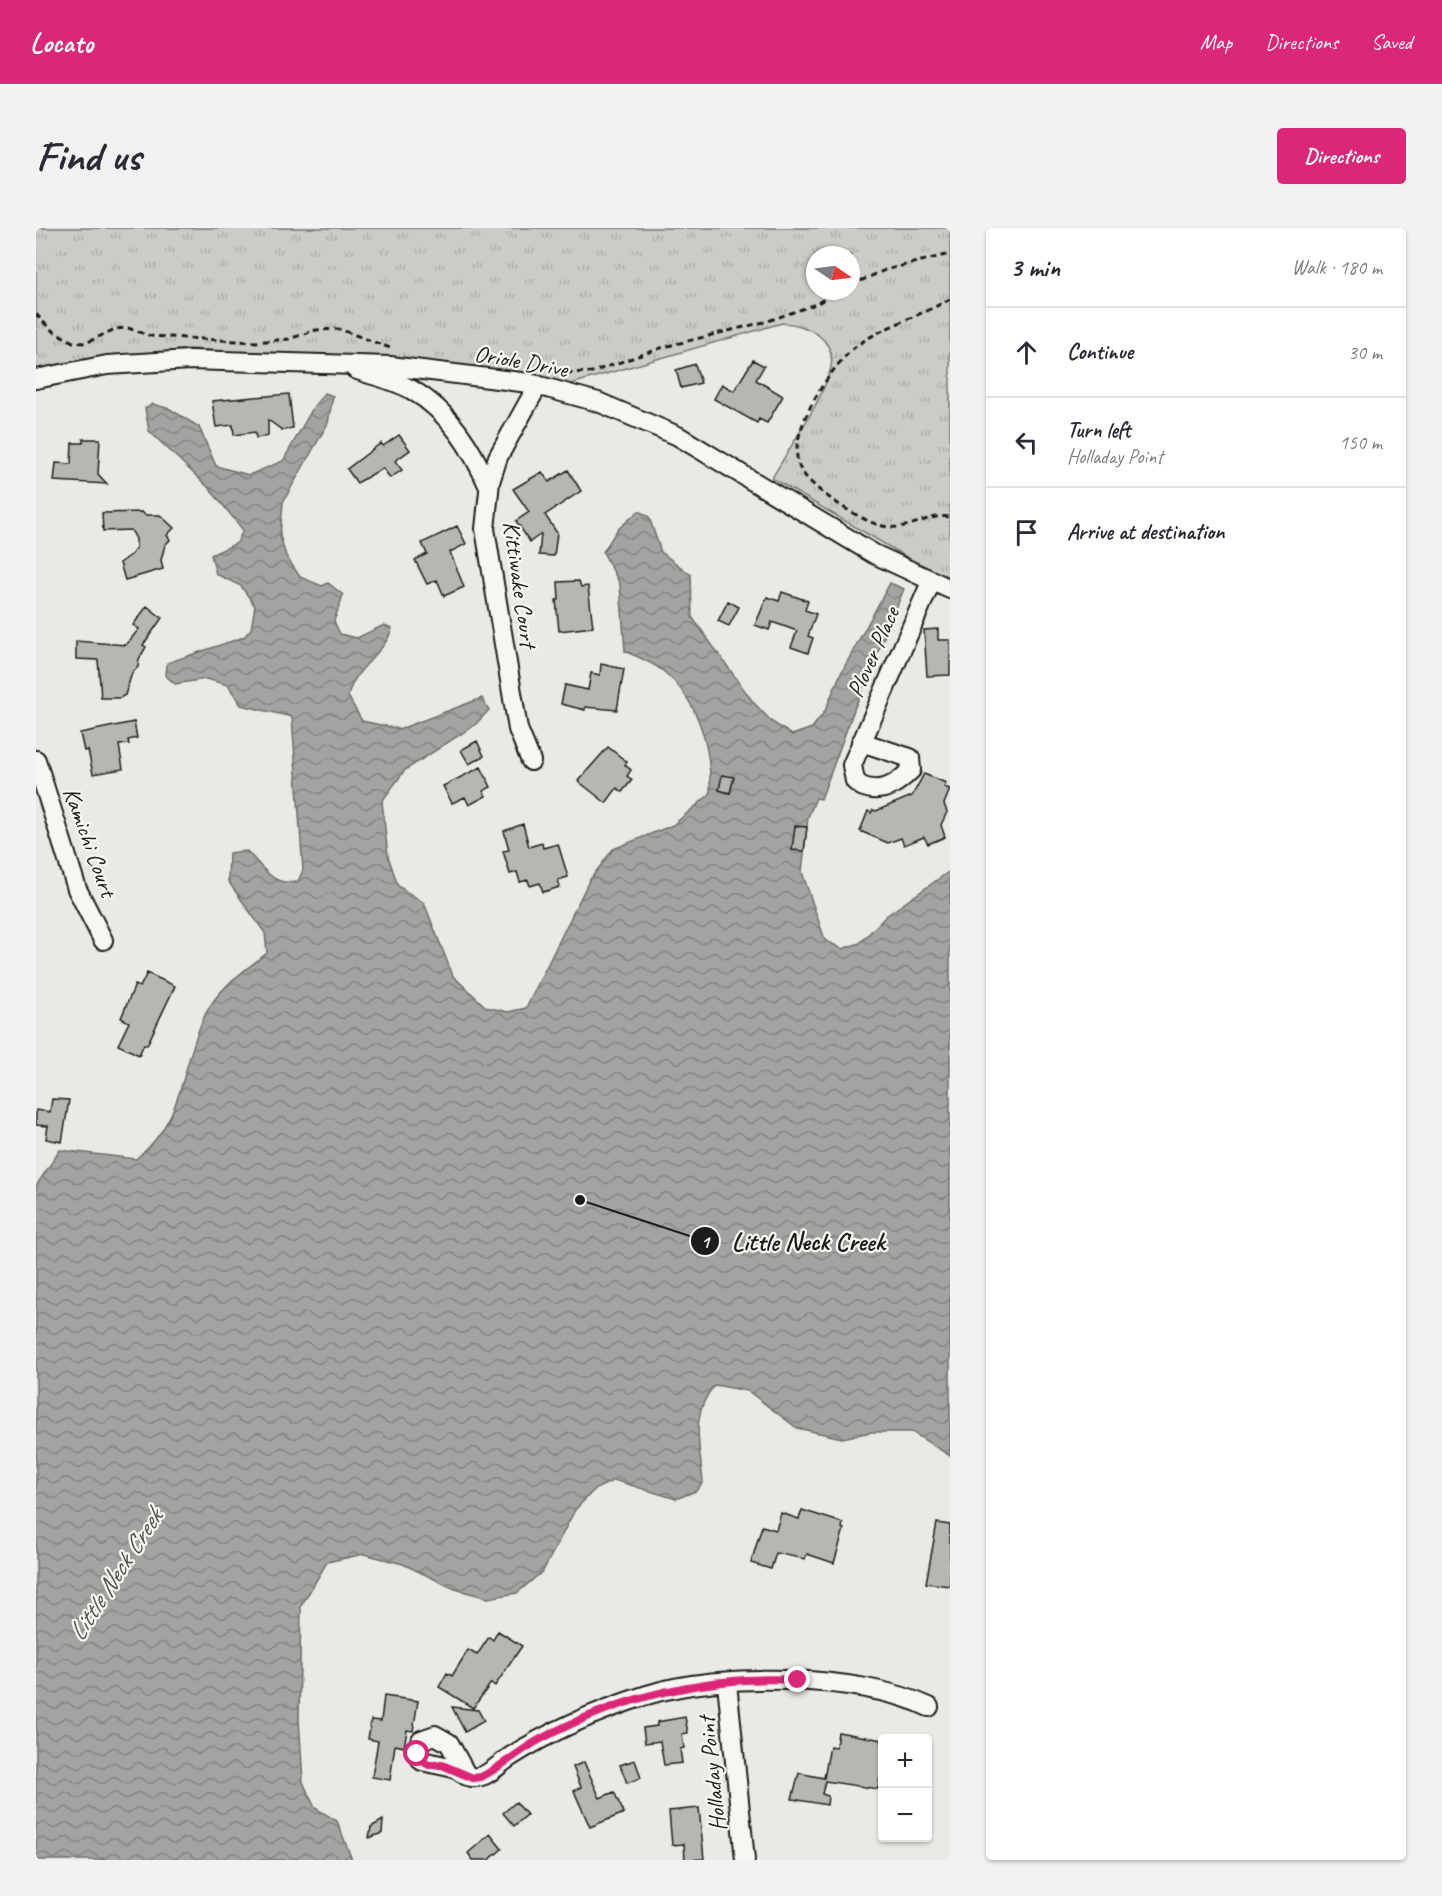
<!DOCTYPE html>
<meta charset="utf-8">
<style>
body{margin:0;font-family:Caveat,sans-serif;background:#f2f2f3;color:#2b2b33}
.controls{position:absolute;right:18px;bottom:18px;display:grid;overflow:hidden;border-radius:6px;box-shadow:0 2px 4px #0004}
.controls button{width:54px;height:54px;display:grid;place-items:center;padding:0;border:0;border-bottom:2px solid #e1e1e2;background:#fff;color:#2b2b33;font:30px sans-serif}
.compass{position:absolute;left:770px;top:18px;width:54px;height:54px;border-radius:50%;background:#fff;box-shadow:0 2px 4px #0004;rotate:103deg}
.stop{position:absolute;width:18px;height:18px;margin:-14px;border:4px solid #db2777;border-radius:50%;background:#fff}
.stop.end{background:#db2777;border-color:#fff;box-shadow:0 2px 6px #0008}
.list{margin:0;padding:0;list-style:none}
h2{display:flex;justify-content:space-between;align-items:center;height:78px;margin:0;padding:0 24px;font-size:26px}
h2 small{font-size:20px;font-weight:400;color:#7c7c81}
.list li{display:grid;grid-template-columns:39px 1fr auto;gap:18px;align-items:center;box-sizing:border-box;height:90px;padding:0 24px;border-top:2px solid #e1e1e2}
.list b{display:block;font-size:22px;white-space:nowrap}
.list p{margin:0;font-size:20px;white-space:nowrap;color:#7c7c81}
.list em{font-size:20px;font-style:normal;color:#7c7c81}
.icon{flex:none;width:33px;height:33px;fill:none;stroke:currentColor;stroke-width:2;stroke-linecap:round;stroke-linejoin:round}
.map{position:relative;flex:none;width:914px;height:1632px;overflow:hidden;border-radius:6px}
header{display:flex;align-items:center;gap:36px;box-sizing:border-box;height:84px;padding:0 30px;background:#db2777;color:#fff}
header strong{font-size:28px}
nav{display:flex;gap:33px;margin-inline-start:auto;font-size:21px}
.intro{display:flex;align-items:center;justify-content:space-between;box-sizing:border-box;height:144px;padding:0 36px}
h1{margin:0;font-size:42px}
.button{padding:15px 27px;border-radius:6px;background:#db2777;color:#fff;font-size:21px;font-weight:700}
main{display:flex;gap:36px;padding:0 36px}
aside{flex:1;background:#fff;border-radius:6px;box-shadow:0 2px 4px #0004}
.map>svg:first-child{display:block}
.grass{fill:url(#grass-tufts);stroke:#747472;stroke-width:1.5;fill-rule:evenodd}
.water{fill:url(#water-waves);stroke:#6d6d6c;stroke-width:1.5}
.building{fill:#b6b6b3;stroke:#1c1c1c;stroke-width:1.5}
.lines{fill:none;stroke-linecap:round;stroke-linejoin:round}
.minor-casing{stroke:#1c1c1c;stroke-width:22}
.path{stroke:#1c1c1c;stroke-width:3;stroke-dasharray:6 4.5;stroke-linecap:butt}
.minor{stroke:#f6f6f2;stroke-width:18}
.route{stroke:#db2777;stroke-width:8}
.labels{text-anchor:middle;dominant-baseline:central;stroke-width:4.5;stroke-linejoin:round;paint-order:stroke}
.street-label{font-size:24px;fill:#1c1c1c;stroke:#f6f6f2}
.water-label{font-size:26px;font-style:italic;fill:#525251;stroke:#f6f6f2}
.leader{fill:none;stroke:#1c1c1c;stroke-width:2}
.callout-dot{fill:#1c1c1c;stroke:#f6f6f2;stroke-width:2}
.mark-label{font-size:18px;text-anchor:middle;font-weight:bold;fill:#fff}
.callout-label{font-size:26px;text-anchor:middle;font-weight:bold;fill:#1c1c1c;stroke:#f6f6f2;stroke-width:4.5;stroke-linejoin:round;paint-order:stroke}
</style>
<header>
<strong>Locato</strong>
<nav><a>Map</a><a>Directions</a><a>Saved</a></nav>
</header>
<div class="intro"><h1>Find us</h1><a class="button">Directions</a></div>
<main>
<div class="map">
<svg width="914" height="1632" viewBox="0 0 914 1632">
<defs>
<pattern id="grass-tufts" width="24" height="20" patternUnits="userSpaceOnUse" patternTransform="scale(1.5)"><rect width="24" height="20" fill="#cbcbc7"/><path d="M3 7l-1-3M5 7V3M7 7l1-3M15 17l-1-3M17 17v-4M19 17l1-3" fill="none" stroke="#aeaeaa"/></pattern>
<pattern id="water-waves" width="16" height="10" patternUnits="userSpaceOnUse" patternTransform="scale(1.5)"><rect width="16" height="10" fill="#a3a3a1"/><path d="M0 5q4-4 8 0t8 0" fill="none" stroke="#848482"/></pattern>
</defs>
<rect width="100%" height="100%" fill="#e9e9e5"/>
<filter id="ink" filterUnits="userSpaceOnUse"><feTurbulence type="fractalNoise" baseFrequency=".0167" numOctaves="2"/><feDisplacementMap in="SourceGraphic" scale="12" xChannelSelector="R" yChannelSelector="G"/><feConvolveMatrix kernelMatrix="1 2 1 2 8 2 1 2 1" color-interpolation-filters="sRGB"/></filter>
<g filter="url(#ink)">
<path class="grass" d="M0,0h914v349l-18,-5 -160,-94c17,-30 49,-75 58,-107 9,-31 -22,-47 -48,-48l-225,65 -273,-33 -94,-6 -76,8 -78,14zM779,27h36v36h-36z"/>
<path class="water" d="M289,165l8,3 -5,27 -45,79 -3,34 6,20 14,21 22,9 6,-3 15,12 -9,26 6,13 17,4 27,-13 8,3c-7,27 -37,37 -44,68l14,25 38,8 82,-31 7,12 -14,15 -70,45 -23,31 6,55 10,30 26,17 29,73 33,31 22,5 18,-4 63,-127 24,-32 60,-24 37,-31c2,-44 -11,-94 -47,-123 -11,-9 -26,-14 -38,-20l-5,-67 -17,-32 14,-22 22,-19 10,6 12,35 30,23 1,42 61,85 19,20 20,13 20,-7 13,-17 15,-36 50,-92 14,6 -49,118 -34,92 -5,-1 -8,19 -6,55 23,68 17,9 18,-6 26,-27 64,-45v585l-38,-24h-41l-29,6 -45,-10 -49,-37 -33,-6c-26,28 -15,62 -12,97l-7,9 -20,8 -62,-19 -20,10 -19,20 -32,61 -26,22 -29,5 -33,-9 -52,-25 -39,-10 -37,8 -26,44 -2,113 4,63 12,26 22,13 15,39h-316v-674l24,-36 76,9c50,-40 44,-92 69,-144 13,-27 39,-44 62,-62l-2,-20 -37,-52 1,-28 18,-2c15,16 27,37 51,30l5,-11 -11,-153 -51,-12 -13,-20 -22,-6 -31,5 -9,-8 1,-13 77,-26 7,-8 4,-23 -14,-20 -25,-12 -5,-19 26,-12 6,-13 -33,-41 -61,-58 -4,-23 8,-4 17,5 29,18 17,39 33,9 34,-14 31,-55z"/>
<path class="building" d="M717,132l11,6 -8,14 27,16 -16,27 -8,-4 -2,4 -43,-24 8,-15 12,7z
M659,136l6,19 -20,5 -5,-18z
M253,166l4,34 -11,2 -14,-10v16l-12,2 -1,-6 -21,3 -1,-10 -17,2 -4,-26z
M363,207l11,15 -15,11 7,9 -12,8 -7,-10 -26,15 -10,-14 34,-26 2,3z
M47,211h17l-2,35 9,10 -53,-3 2,-18 15,1 1,-21h11z
M532,242l13,21 -36,24 12,18 -3,23 -15,-1 2,-21 -11,8 -14,-21 13,-9 -16,-23 29,-17 7,10z
M106,284l3,3h15l14,13 -7,7 3,5 -5,5 -4,15 2,9 -38,11 -5,-17 12,-9 4,-6v-9l-5,-9 -28,1 -1,-18z
M421,298l9,18 -16,8 14,35 -20,9 -7,-16 -10,4 -12,-24 12,-6 -5,-11z
M543,353l2,6 7,-1 5,41 -34,4 -3,-31h3l-1,-18z
M746,364l26,9 -3,9 11,4 -8,22 5,2 -5,15 -17,-6 6,-16 -25,-9 -3,8 -14,-5 12,-28 12,4z
M692,373l11,6 -10,19 -11,-5z
M111,378l15,12 -19,27 3,2 -7,12 -1,8 -6,6 -7,22 -5,3h-19l-3,-38 -22,-1v-18l50,4 13,-16 -6,-4z
M902,401v11h12v35l-23,1 -3,-46z
M565,436l23,5 -7,41 -32,-3v3l-24,-6 4,-19 23,5 3,-17 9,2z
M98,494l3,16 -9,2 1,4 -10,1 4,24 -30,5 -5,-24 -4,1 -4,-18z
M441,513l7,15 -15,8 -8,-14z
M572,519l19,15 -2,3 6,5 -4,6 5,4 -10,12 -5,-4 -11,15 -28,-22z
M445,539l10,20 -8,4 3,5 -17,9 -4,-8 -13,6 -9,-17z
M888,546l22,9 -2,4 6,2 -6,15 3,8 -6,13 4,12 -17,7 -4,-7 -20,8 -3,-7 -13,5 -28,-12 8,-20 3,2 2,-3 3,1 36,-15z
M686,547l12,2 -4,16 -11,-3z
M487,596l6,23 13,-4 1,5 15,-4 10,33 -10,3 2,7 -17,5 -3,-9 -10,3 -2,-6 -8,2 -3,-10 -7,2 -7,-23 6,-1 -5,-19z
M759,598l12,1 -3,24 -12,-1z
M111,745l28,13 -28,59 -3,-1 -5,11 -21,-10 11,-23 -8,-4 14,-33 5,2z
M16,871l17,1 -7,42 -16,-3 2,-13 -12,-1v-15l14,2z
M766,1282l41,13 -1,5 2,1 -10,34 -27,-9 -2,5 -29,-6 -5,16 -20,-6 11,-37 14,4 5,-17 18,6z
M901,1295l13,2v61l-24,-3z
M462,1403l24,15 -27,40 -4,-3 -18,25 -34,-21 8,-14 5,3 16,-26 9,5 12,-18 4,3z
M348,1468l34,5 -5,30 -6,-1 -3,17 -9,-2 -5,35 -18,-3 6,-36 -10,-2 3,-19 10,1z
M416,1479l26,3 6,11 -19,11z
M649,1489l3,16 -6,1 2,14 -4,1 2,14 -18,2 -4,-24 -15,2 -2,-15 14,-2v-4z
M802,1504l44,8v28l-4,21 -53,-8 -3,13 6,2 -1,9 -35,-6 7,-26 25,5 6,-32 6,1z
M599,1532l6,18 -14,5 -7,-18z
M548,1534l16,36 14,-6 10,21 -34,14 -16,-36 7,-4 -8,-20z
M480,1574l11,13 -13,11 -11,-13z
M663,1580l5,51 -19,1 -1,-16 -12,1 -3,-34z
M347,1592l-1,13 -13,5 2,-11z
M454,1606l12,15 -13,11h-16l-5,-7z"/>
<g class="lines">
<g class="minor-casing">
<path id="minor" d="M319,141c18,7 41,11 57,21 38,22 60,59 77,97
M0,151l71,-14 83,-5 200,6 139,17 69,19 80,34 196,118 76,35
M825,514l49,16 1,12c-14,14 -29,25 -50,16l-6,-5 -3,-16 79,-183
M0,532l41,129 26,51
M495,533l-13,-32 -33,-200 5,-47 8,-25 40,-72
M691,1455l18,177
M399,1507l14,8 18,33 -13,-8 -32,-7c-5,-8 -6,-12 -1,-21z
M431,1548c17,6 29,-10 43,-19 42,-27 90,-47 137,-62 73,-23 212,-21 282,12"/>
</g>
<path class="path" d="M815,57l34,-15 65,-16
M914,71c-28,16 -65,27 -91,45 -26,18 -73,89 -60,122 8,21 59,53 80,59 29,9 46,-12 71,-8
M0,86l14,15 23,13 13,1 29,-14 13,-1 23,8 104,6 34,-3 27,-9 23,-1 54,20
M520,145l36,-1 72,-25 104,-26 48,-17 22,-13"/>
<use href="#minor" class="minor"/>
</g>
</g>
<g class="lines" filter="url(#ink)">
<path class="route" d="M381,1526l5,7 7,4h13l31,13 8,-1c20,-10 38,-26 58,-37 79,-43 168,-65 259,-60"/>
</g>
<g class="labels">
<g class="street-label">
<text transform="translate(485 133) rotate(10)">Oriole Drive</text>
<text transform="translate(484 356) rotate(82)">Kittiwake Court</text>
<text transform="translate(837 424) rotate(-66)">Plover Place</text>
<text transform="translate(54 614) rotate(70)">Kamichi Court</text>
<text transform="translate(676 1546) rotate(-96)">Holladay Point</text>
</g>
<g class="water-label">
<text transform="translate(79 1347) rotate(-57)">Little Neck Creek</text>
</g>
</g>
<path class="leader" d="M544 972L669 1013"/>
<g class="callout-dot">
<circle cx="544" cy="972" r="6"/>
<circle cx="669" cy="1013" r="15"/>
</g>
<g class="mark-label">
<text x="669" y="1020">1</text>
</g>
<g class="callout-label">
<text x="772" y="1022">Little Neck Creek</text>
</g>
</svg>
<div class="controls">
<button>+</button>
<button>−</button>
</div>
<svg class="compass" viewBox="-18 -18 36 36"><path d="M0-13l5 13h-10z" fill="#e53935"/><path d="M0 13l5-13h-10z" fill="#7c7c81"/></svg>
<div class="stop" style="left:381px;top:1526px"></div>
<div class="stop end" style="left:762px;top:1452px"></div>
</div>
<aside>
<h2>3 min<small>Walk · 180 m</small></h2>
<ul class="list">
<li><svg class="icon" aria-label="ahead" viewBox="0 0 24 24"><path d="M12 20V5M6 11l6-6 6 6"/></svg><div><b>Continue</b></div><em>30 m</em></li>
<li><svg class="icon" aria-label="left" viewBox="0 0 24 24"><path d="M17 20v-9H6M10 6l-5 5 5 5"/></svg><div><b>Turn left</b><p>Holladay Point</p></div><em>150 m</em></li>
<li><svg class="icon" aria-label="arrive" viewBox="0 0 24 24"><path d="M6 21V4h12l-3 4 3 4H6"/></svg><div><b>Arrive at destination</b></div></li>
</ul>
</aside>
</main>
